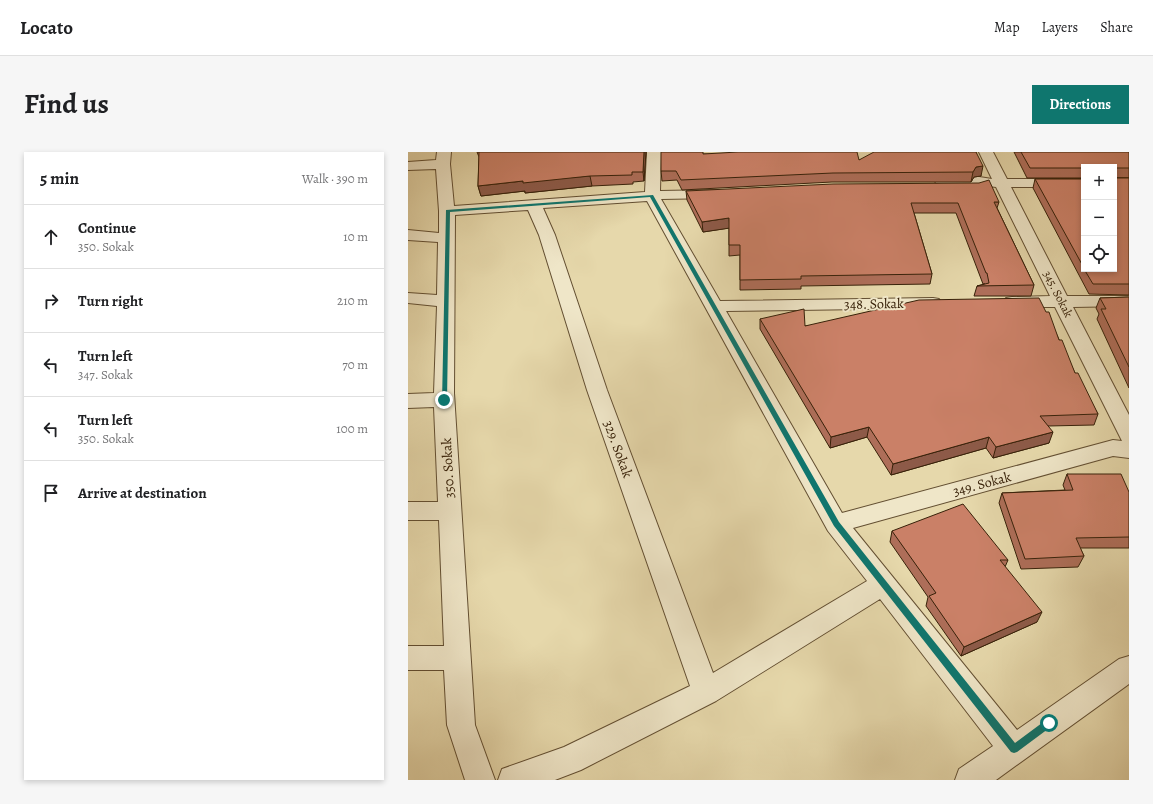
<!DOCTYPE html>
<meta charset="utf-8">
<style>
body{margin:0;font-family:Alegreya,serif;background:#f6f6f6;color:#202124}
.controls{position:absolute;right:12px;top:12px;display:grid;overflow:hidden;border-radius:0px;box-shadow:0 2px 6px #0003}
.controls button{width:36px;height:36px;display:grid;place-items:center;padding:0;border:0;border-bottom:1px solid #e0e0e0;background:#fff;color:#202124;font:20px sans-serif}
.stop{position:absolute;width:12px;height:12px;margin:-9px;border:3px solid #0f766e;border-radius:50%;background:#fff}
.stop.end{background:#0f766e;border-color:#fff;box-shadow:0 1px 4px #0008}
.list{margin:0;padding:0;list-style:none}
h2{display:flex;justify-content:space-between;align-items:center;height:52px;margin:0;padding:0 16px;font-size:17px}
h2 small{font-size:13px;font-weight:400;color:#757577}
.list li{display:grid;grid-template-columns:26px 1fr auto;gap:12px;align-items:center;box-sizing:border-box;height:64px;padding:0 16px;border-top:1px solid #e0e0e0}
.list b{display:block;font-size:15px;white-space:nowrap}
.list p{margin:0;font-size:13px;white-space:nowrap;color:#757577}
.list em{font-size:13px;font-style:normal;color:#757577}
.icon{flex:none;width:22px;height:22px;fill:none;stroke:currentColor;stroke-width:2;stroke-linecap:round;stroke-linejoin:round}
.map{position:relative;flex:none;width:721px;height:628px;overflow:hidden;border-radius:0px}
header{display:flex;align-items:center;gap:24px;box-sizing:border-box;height:56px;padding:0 20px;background:#fff;border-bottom:1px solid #e0e0e0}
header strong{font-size:19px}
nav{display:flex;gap:22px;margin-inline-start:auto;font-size:14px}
.intro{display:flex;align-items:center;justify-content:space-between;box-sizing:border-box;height:96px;padding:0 24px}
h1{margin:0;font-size:28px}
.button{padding:10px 18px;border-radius:0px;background:#0f766e;color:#fff;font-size:14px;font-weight:700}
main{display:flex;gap:24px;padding:0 24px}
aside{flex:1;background:#fff;border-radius:0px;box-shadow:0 2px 6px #0003}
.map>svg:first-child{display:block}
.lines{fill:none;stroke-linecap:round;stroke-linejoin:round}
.minor-casing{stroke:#634f32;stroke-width:2}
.minor{fill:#efe6c8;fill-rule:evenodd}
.wall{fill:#ae6e59;stroke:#372109}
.shaded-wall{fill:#8d5a48;stroke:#372109}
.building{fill:#ca8067;stroke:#372109}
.route{fill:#0f766e}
.labels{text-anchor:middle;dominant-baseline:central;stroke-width:4;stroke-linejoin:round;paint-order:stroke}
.far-street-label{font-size:12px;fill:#372109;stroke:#efe6c8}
.street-label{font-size:14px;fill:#372109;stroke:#efe6c8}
</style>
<header>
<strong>Locato</strong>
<nav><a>Map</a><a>Layers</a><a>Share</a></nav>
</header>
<div class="intro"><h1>Find us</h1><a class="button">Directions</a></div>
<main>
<aside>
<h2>5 min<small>Walk · 390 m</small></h2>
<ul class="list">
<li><svg class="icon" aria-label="ahead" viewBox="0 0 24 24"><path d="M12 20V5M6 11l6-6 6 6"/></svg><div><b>Continue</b><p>350. Sokak</p></div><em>10 m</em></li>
<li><svg class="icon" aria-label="right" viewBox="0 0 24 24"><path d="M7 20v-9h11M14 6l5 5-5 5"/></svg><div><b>Turn right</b></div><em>210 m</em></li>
<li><svg class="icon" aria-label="left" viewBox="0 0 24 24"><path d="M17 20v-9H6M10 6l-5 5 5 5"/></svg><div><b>Turn left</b><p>347. Sokak</p></div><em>70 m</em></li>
<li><svg class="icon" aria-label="left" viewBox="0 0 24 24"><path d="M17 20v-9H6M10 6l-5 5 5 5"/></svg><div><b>Turn left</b><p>350. Sokak</p></div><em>100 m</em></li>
<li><svg class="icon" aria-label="arrive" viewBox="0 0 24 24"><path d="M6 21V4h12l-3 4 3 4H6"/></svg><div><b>Arrive at destination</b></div></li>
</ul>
</aside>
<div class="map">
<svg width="721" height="628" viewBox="0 0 721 628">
<rect width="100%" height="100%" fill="#e6d8ab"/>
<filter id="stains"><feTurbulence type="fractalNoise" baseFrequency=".005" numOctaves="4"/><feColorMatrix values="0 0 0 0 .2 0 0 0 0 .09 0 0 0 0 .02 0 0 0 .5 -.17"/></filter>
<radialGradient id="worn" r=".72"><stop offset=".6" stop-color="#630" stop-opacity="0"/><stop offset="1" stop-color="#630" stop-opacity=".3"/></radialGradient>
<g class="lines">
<g class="minor-casing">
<path id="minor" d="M29,0h14l-1,12 4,42 191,-14 2,-40h14l-1,39 56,-1 5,1 2,3 -2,3 -5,1 -55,1 59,102 213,-3 6,1 3,4 -3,4 -6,1 -207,3 116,202 271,-73 9,1 -67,-134h-43l-6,-1 -3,-4 3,-4 6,-1 38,-1 -54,-109 -23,-3h-32l-5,-1 -2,-3 2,-3 5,-1h32l19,3 -13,-27h14l14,27h77v8h-73l56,109h62v10l-56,1 56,108v43l-16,-2 -260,72 164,202 102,-71 10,-3v28l-133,96h-41l4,-11 34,-23 -113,-147 -164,102 -135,69 -26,10h-57l4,-11 62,-22 126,-61 -103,-296 -48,-155 -11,-25 -73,5 -1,178 21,332 20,55h-30l-18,-55 -3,-55h-36v-24h36l-5,-126h-31v-18h30l-4,-95 -26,1v-14l26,-1 3,-87 -29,-3v-10l29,2 1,-53 -30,-2v-10l31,3v-22l-3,-42 -28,1v-8l28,-2zM239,49l181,330 39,50 -154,92 -106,-283 -52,-155 -12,-27z"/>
</g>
<use href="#minor" class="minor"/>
</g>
<path class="wall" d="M69,0h169l-2,29 -11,1v2l-41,2 -67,7v-2l-44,5 -3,-10 1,-29z
M568,0l5,24 -7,1 -3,5h-139l-150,8 -5,-10 -15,1 -1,-10 42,-17 156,6z
M606,0h115v26h-13h13v117l-40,-1 -56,-106 2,-9h49v90h30v-102h-30v11h-57z
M278,39l313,11 -2,6 37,77 -3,11h-57l3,-10 8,-2h-2l-27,-71h-42l18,61 -2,10 -129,2v3l-61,1v-35l-11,1v-28l-26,4 -16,-32z
M721,145v91l-32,-69 2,-5 -3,-6 4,-10z
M638,160l29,61 23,41 -4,11 -46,1 1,17 -56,15 -7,-10 -95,27 -24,-38 -37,11 -70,-119v-10l45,7z
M659,322l62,18v56h-49l4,8 -6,11 -57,2 -22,-66 3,-10 63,-3 -2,-5z
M484,379l116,29 -3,7 32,55 -76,34 -35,-50 2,-9 -38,-55z"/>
<path class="shaded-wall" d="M236,0h2l-2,29 -1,-9z
M575,14l-2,10 -7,1 -3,5 2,-10 3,-5z
M182,24l2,10 -67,7v-2l-44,5 -3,-10 45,-5z
M321,66l1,10 -27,4 -1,-10z
M461,275l-2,10 -37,11 1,-11z
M645,280l-4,11 -56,15 3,-11z
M581,285l-3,11 -95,27 2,-11z
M634,460l-5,10 -76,34 3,-9z"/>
<path class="building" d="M71,0h165l-1,20h-11v3l-42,1 -67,7v-2l-45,5z
M253,0h42v2l35,-2h119l2,8 15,-8h102l7,14 -7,1 -3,5 -140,1 -152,7 -5,-9h-15z
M613,0h108v16h-13v10h13v106h-36l-9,-15h30v-102h-30v1h-54z
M627,27h49v89z
M581,28l10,22h-5l40,83 -57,1 12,-3 -2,-10h-1l-28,-70h-47l21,71 -131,2v3l-61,1v-35h-11v-27l-27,4 -16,-31 147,-7 146,-1z
M721,145v70l-28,-58h5l-6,-11z
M631,146l7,14h3l10,28h3l13,33h3l20,41 -58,2 13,16 -57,15 -7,-10 -96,27 -24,-37 -38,10 -71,-118 44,-10 1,17 114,-26z
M659,322h54l8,18v45l-53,1 8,18 -59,3 -23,-66 71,-3z
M555,352l45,56h-8l42,52 -78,35 -35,-51 7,-3 -44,-62z"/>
<path class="route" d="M245,43l186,327 176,221 31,-23h6l1,3 -1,3 -35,26 -3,1 -3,-1 -177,-226 -184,-329 -200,15 -3,188 -5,2 4,-192z"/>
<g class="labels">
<g class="far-street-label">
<text transform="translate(650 142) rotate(63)">345. Sokak</text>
</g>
<g class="street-label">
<text transform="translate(466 152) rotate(-1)">348. Sokak</text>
<text transform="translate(210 297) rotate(70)">329. Sokak</text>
<text transform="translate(40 316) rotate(-93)">350. Sokak</text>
<text transform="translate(574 332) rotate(-15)">349. Sokak</text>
</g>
</g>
<rect width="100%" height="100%" filter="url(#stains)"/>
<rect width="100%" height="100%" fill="url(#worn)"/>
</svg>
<div class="controls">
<button>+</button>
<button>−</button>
<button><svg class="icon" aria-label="locate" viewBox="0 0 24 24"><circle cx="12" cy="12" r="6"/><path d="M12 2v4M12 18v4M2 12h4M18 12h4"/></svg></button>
</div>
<div class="stop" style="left:641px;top:571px"></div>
<div class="stop end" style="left:36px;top:248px"></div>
</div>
</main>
